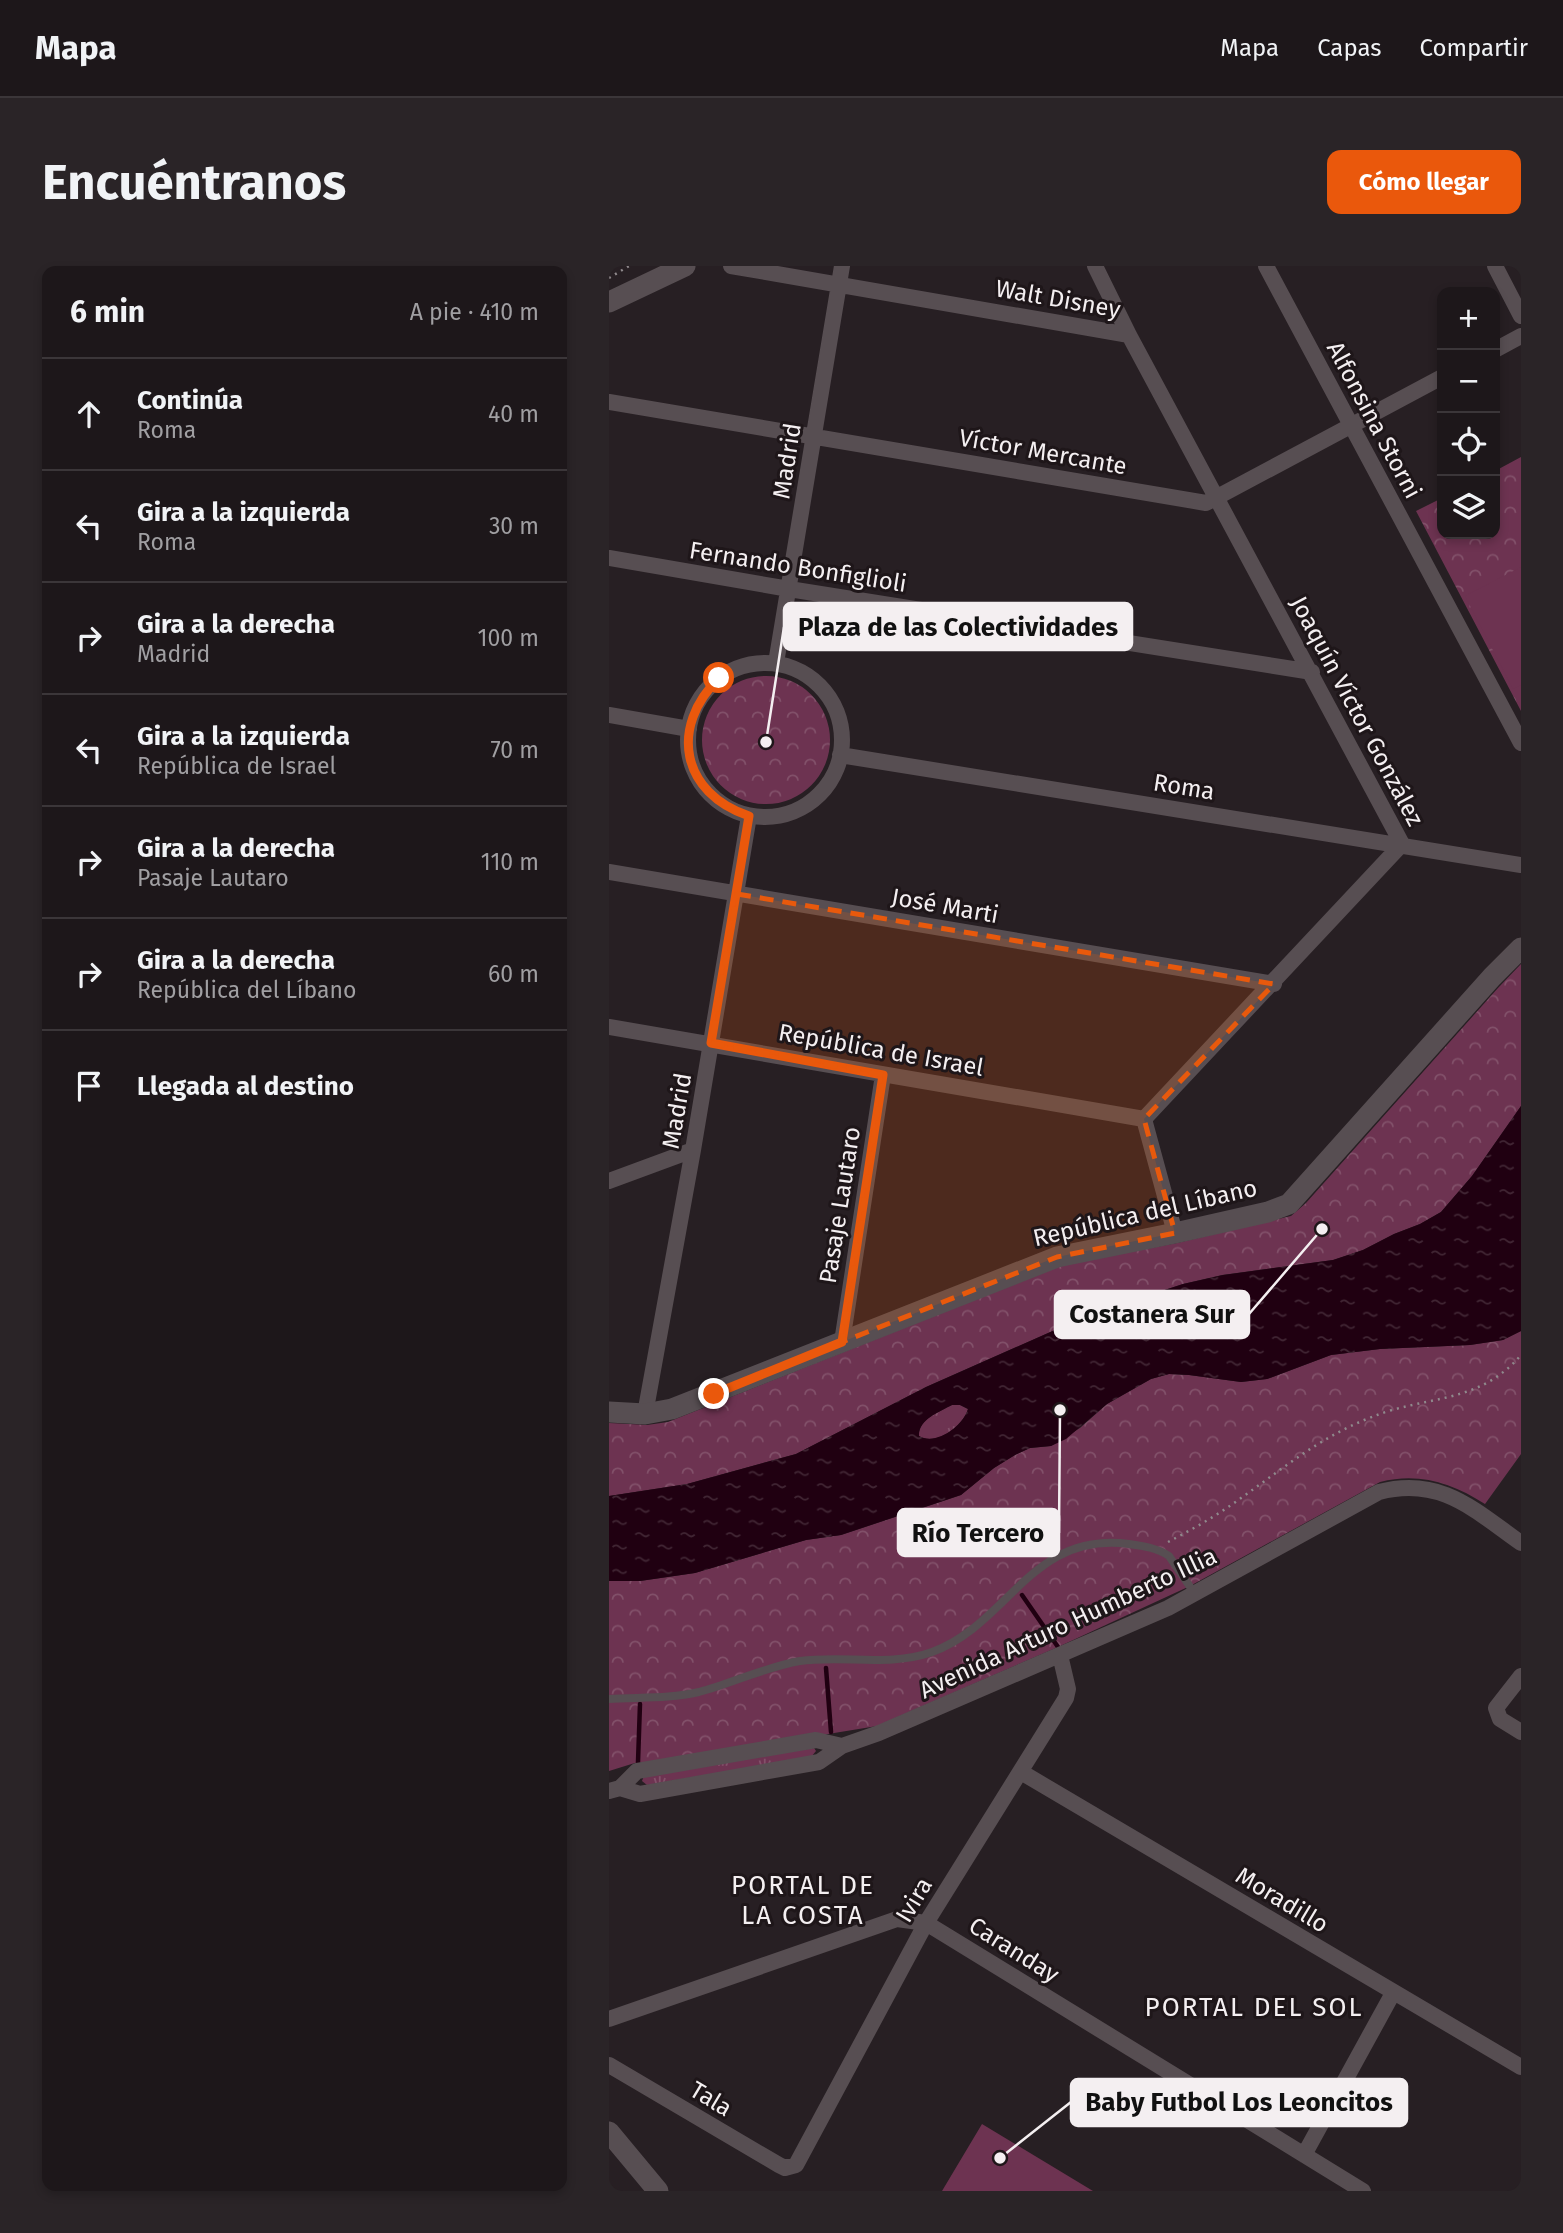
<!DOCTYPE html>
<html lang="es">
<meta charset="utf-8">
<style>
body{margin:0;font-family:"Fira Sans",sans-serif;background:#2a2427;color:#f1f3f6}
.controls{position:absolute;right:21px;top:21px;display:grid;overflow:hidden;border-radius:14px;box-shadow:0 4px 10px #0003}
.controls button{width:63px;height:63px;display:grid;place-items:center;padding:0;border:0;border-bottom:2px solid #3b3639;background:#1d171a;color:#f1f3f6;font:35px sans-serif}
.stop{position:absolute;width:21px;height:21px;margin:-16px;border:5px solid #ea580c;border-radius:50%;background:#fff}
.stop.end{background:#ea580c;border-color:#fff;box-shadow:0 2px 7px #0008}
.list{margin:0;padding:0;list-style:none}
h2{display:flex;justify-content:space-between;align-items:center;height:91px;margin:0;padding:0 28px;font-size:30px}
h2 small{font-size:23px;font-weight:400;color:#a09fa2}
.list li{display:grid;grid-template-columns:46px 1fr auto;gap:21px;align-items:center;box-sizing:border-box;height:112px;padding:0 28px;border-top:2px solid #3b3639}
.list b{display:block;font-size:26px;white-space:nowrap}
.list p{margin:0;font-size:23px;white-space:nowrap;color:#a09fa2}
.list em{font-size:23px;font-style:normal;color:#a09fa2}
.icon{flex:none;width:38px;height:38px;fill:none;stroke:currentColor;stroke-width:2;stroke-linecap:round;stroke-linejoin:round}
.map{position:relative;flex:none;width:912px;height:1925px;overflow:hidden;border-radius:14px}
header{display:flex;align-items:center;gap:42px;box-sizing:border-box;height:98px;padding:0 35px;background:#1d171a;border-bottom:2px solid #3b3639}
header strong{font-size:33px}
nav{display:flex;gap:38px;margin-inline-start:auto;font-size:24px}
.intro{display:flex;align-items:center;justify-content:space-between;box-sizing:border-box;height:168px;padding:0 42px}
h1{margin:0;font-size:49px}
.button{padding:18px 32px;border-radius:14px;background:#ea580c;color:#fff;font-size:24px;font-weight:700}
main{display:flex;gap:42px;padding:0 42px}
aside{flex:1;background:#1d171a;border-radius:14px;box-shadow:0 4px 10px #0003}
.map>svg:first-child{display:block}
.grass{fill:url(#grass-tufts)}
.park{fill:url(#park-crowns)}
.pitch{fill:#6d3351}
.water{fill:url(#water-ripples);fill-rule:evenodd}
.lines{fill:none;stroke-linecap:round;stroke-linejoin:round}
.stream{stroke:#200011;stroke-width:4.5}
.path{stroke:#908a8d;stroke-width:2.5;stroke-dasharray:2 5;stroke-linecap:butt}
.lane{stroke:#574e52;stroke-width:8}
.street{stroke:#574e52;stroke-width:16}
.secondary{stroke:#574e52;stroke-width:21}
.route{stroke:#ea580c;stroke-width:9}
.marked{fill:#e8590c;fill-opacity:0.2;stroke:#e8590c;stroke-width:5;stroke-dasharray:14 9;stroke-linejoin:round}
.labels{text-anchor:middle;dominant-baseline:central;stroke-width:6;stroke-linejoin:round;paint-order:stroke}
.street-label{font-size:24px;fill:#f4eff1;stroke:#1e1619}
.neighbourhood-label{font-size:26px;letter-spacing:2px;fill:#f4eff1;stroke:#1e1619}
.leader{fill:none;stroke:#f4eff1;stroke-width:2.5}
.callout-dot{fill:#f4eff1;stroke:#1e1619;stroke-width:2.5}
.callout{fill:#f4eff1;stroke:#f4eff1;stroke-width:2.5}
.callout-label{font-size:26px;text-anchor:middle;font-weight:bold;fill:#111}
</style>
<header>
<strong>Mapa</strong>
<nav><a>Mapa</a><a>Capas</a><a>Compartir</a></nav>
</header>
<div class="intro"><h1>Encuéntranos</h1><a class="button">Cómo llegar</a></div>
<main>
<aside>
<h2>6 min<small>A pie · 410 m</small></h2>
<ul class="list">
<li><svg class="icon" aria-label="ahead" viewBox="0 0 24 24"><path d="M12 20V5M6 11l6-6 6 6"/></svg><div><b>Continúa</b><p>Roma</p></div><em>40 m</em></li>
<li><svg class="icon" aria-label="left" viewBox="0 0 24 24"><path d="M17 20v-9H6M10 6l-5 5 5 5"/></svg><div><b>Gira a la izquierda</b><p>Roma</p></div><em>30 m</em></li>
<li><svg class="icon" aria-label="right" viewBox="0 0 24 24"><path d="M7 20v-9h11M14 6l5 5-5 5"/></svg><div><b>Gira a la derecha</b><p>Madrid</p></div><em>100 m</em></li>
<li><svg class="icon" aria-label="left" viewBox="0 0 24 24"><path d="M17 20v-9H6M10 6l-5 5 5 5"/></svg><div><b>Gira a la izquierda</b><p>República de Israel</p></div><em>70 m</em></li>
<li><svg class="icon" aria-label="right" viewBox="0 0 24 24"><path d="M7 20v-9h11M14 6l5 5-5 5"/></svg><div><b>Gira a la derecha</b><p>Pasaje Lautaro</p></div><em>110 m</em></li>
<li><svg class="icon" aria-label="right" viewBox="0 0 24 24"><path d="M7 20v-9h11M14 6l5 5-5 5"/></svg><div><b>Gira a la derecha</b><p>República del Líbano</p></div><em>60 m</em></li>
<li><svg class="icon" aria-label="arrive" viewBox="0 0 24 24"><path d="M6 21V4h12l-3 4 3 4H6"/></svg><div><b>Llegada al destino</b></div></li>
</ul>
</aside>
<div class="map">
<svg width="912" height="1925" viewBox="0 0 912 1925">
<defs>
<pattern id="grass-tufts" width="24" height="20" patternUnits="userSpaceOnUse" patternTransform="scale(1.75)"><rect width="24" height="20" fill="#6d3351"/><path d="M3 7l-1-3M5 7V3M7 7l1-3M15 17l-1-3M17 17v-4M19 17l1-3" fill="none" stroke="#82516a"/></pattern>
<pattern id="park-crowns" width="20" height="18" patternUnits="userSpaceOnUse" patternTransform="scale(1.75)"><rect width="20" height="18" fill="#6d3351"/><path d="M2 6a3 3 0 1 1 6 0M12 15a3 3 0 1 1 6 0" fill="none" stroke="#82516a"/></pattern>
<pattern id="water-ripples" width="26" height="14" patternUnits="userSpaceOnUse" patternTransform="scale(1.75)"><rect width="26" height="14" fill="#200011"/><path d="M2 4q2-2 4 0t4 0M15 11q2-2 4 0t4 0" fill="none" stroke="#412634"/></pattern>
</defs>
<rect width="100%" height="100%" fill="#271f23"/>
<path class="grass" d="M343,1139h8l8,4c-5,17 -32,38 -49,27 -1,-17 20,-24 33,-31z
M205,1482l2,3 -5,6 -164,28 -5,-4 2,-5z"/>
<path class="park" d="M912,191v254l-105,-200 26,-13v36h53v-63z
M93 474a64 64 0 1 1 128 0a64 64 0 1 1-128 0Z
M912,698v142l-49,70 -31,36 -21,12 -26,10 -31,16 -30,10 -111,15 -39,9 -92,30 -165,73 -130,67 -109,30 -78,12v-73l38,2 21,-3 394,-157 115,-22 114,-27 15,-13 192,-215z
M912,1065v123l-36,50c-33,-21 -66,-32 -105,-22l-190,104 -132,61 -181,79 -228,37 -11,-1 -29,9v-190h31l55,-8 111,-33 35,-5 120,-40 33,-27 21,-13 15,-7 21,-2 29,-18 27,-24 44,-25 18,-5 20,1 52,7 26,-3 64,-24 49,-6 90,-4 33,-5z"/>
<path class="pitch" d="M912,301v118l-8,4 -48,-93z
M373,1858l111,67h-151z"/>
<path class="water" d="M912,840v225l-18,9 -33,5 -90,4 -49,6 -64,24 -26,3 -52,-7 -20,-1 -18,5 -44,25 -41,35 -15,7 -21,2 -15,7 -21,13 -33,27 -120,40 -35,5 -111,33 -55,8h-31v-85l78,-12 109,-30 130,-67 165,-73 92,-30 40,-9 110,-15 30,-10 31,-16 26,-10 21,-12 31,-36zM343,1139h8l8,4c-5,17 -32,37 -49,27 -1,-16 20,-24 33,-31z"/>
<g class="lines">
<path class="stream" d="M413,1329l36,52
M217,1402l5,64
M29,1496l2,-58"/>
<path class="path" d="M0,12l20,-12
M559,1276c25,-13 50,-27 73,-44 51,-36 89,-69 151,-88 50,-14 92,-12 129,-55"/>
<path class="lane" d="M0,1433c30,-2 60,0 90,-7 34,-9 66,-25 101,-31 43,-6 90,6 132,-9 77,-28 99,-121 197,-108 15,2 28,4 40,12l26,38"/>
<path class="street" d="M122,0l398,69
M486,0l34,69 273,509
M657,0l255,477
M886,0l26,50
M886,84l26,-14
M0,136l597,101 236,-126
M0,292l180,31 523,83
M167,397l66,-397
M79 474a77 77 0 1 1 154 0a77 77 0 1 1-154 0Z
M0,449l80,14
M231,489l681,110
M0,606l665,112
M0,761l535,92
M535,853l258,-275
M535,853l31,114
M0,915l84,-31
M233,1076l41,-267
M36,1148l48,-264 56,-334
M912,1410l-25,32 4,11 21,13
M412,1506l500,295
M11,1522l20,6 179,-32 23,-16 37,-13 289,-125 211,-116c62,-16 95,18 142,51
M0,1525l11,-3 17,-17 179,-31 26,6
M0,1753l288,-100 29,4 437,268
M0,1799l170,100 6,3 11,-3 130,-242 140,-225 2,-9 -8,-34
M695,1889l89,-162"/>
<path class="secondary" d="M0,36l76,-36
M0,1146l36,2 27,-5 385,-152 118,-24 93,-21 21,-8 203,-227 29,-29
M0,1866l49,59"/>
</g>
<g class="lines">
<path class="route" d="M105,1128l128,-52 41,-267 -172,-32 38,-227c-68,-23 -80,-89 -30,-138"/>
</g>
<path class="marked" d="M128,628l537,90 -130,135 31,114 -118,24 -215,85 41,-267 -172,-32z"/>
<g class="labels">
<g class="street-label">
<text transform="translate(449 33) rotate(10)">Walt Disney</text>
<text transform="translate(765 154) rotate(62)">Alfonsina Storni</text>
<text transform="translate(434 186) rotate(10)">Víctor Mercante</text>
<text transform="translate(178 195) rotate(-81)">Madrid</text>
<text transform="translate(189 301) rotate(9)">Fernando Bonfiglioli</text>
<text transform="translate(748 445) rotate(62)">Joaquín Víctor González</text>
<text transform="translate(575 521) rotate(9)">Roma</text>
<text transform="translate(336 640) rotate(10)">José Marti</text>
<text transform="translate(272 784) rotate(10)">República de Israel</text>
<text transform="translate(68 845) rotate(-80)">Madrid</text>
<text transform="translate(231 939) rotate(-81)">Pasaje Lautaro</text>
<text transform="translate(536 947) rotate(-13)">República del Líbano</text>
<text transform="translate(459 1357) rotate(-25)">Avenida Arturo Humberto Illia</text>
<text transform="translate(305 1634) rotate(-59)">Ivira</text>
<text transform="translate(673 1634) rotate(31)">Moradillo</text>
<text transform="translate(405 1684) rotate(32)">Caranday</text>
<text transform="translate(102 1833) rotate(31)">Tala</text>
</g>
<g class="neighbourhood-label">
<text x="194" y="1619">PORTAL DE<tspan x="194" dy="30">LA COSTA</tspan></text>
<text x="645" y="1741">PORTAL DEL SOL</text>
</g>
</g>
<path class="leader" d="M157 476L175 361M713 963L640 1048M451 1144L450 1267M391 1892L462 1836"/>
<g class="callout-dot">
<circle cx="157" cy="476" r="7"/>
<circle cx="713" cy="963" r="7"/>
<circle cx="451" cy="1144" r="7"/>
<circle cx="391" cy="1892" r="7"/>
</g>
<g class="callout">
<rect x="175" y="337" width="348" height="47" rx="7"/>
<rect x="446" y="1025" width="194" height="47" rx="7"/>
<rect x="289" y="1243" width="161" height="47" rx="7"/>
<rect x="462" y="1813" width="336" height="47" rx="7"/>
</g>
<g class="callout-label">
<text x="349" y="370">Plaza de las Colectividades</text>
<text x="543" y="1057">Costanera Sur</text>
<text x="369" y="1276">Río Tercero</text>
<text x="630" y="1845">Baby Futbol Los Leoncitos</text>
</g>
</svg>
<div class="controls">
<button>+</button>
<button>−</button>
<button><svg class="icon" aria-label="locate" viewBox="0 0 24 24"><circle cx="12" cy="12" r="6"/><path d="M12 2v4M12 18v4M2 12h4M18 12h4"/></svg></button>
<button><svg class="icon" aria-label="layers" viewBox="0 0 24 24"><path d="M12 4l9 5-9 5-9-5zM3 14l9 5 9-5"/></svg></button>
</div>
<div class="stop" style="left:110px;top:412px"></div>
<div class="stop end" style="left:105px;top:1128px"></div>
</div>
</main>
